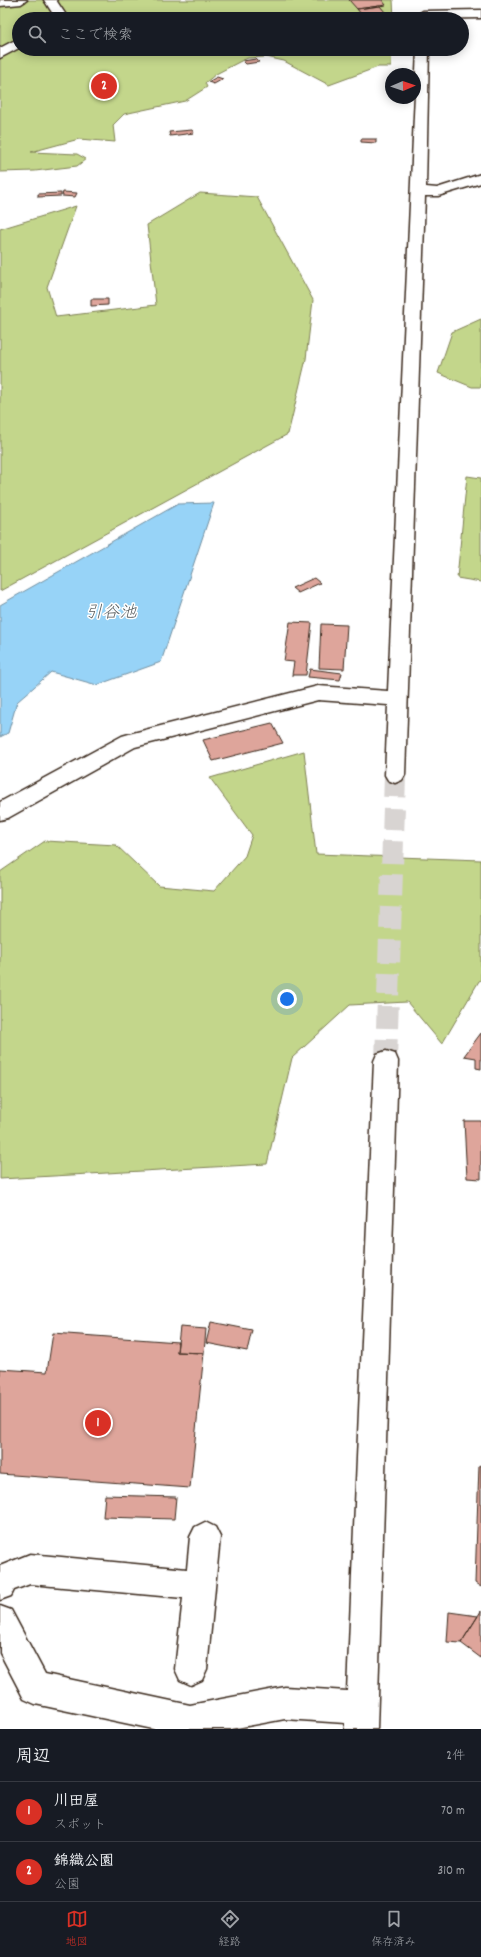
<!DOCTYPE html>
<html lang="ja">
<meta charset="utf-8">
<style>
body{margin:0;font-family:Dekko,"Klee One",sans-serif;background:#20242c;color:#f1f3f6}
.compass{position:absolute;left:385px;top:68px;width:36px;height:36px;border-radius:50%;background:#171b24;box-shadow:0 2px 10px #0003;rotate:88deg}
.you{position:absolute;left:287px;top:999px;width:14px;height:14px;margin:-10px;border:3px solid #fff;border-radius:50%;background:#1a73e8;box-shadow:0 0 0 6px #1a73e833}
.badge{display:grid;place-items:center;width:26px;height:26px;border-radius:50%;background:#d93025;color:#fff;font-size:13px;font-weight:700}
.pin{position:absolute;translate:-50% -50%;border:2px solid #fff;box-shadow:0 1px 4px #0006}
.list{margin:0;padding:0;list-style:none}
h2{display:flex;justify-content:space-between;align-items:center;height:52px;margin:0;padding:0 16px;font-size:17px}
h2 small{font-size:13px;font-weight:400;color:#9ea1a6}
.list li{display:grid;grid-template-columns:26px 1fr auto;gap:12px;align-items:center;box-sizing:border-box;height:60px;padding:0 16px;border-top:1px solid #363941}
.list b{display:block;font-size:15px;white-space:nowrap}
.list p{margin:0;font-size:13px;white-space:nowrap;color:#9ea1a6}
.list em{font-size:13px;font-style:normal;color:#9ea1a6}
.icon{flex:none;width:22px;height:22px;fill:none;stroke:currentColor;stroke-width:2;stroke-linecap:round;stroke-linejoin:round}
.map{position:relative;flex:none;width:481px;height:1729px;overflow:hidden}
.search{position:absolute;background:#171b24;box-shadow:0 2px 10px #0003;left:12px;right:12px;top:12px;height:44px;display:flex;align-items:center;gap:10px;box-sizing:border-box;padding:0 14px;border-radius:22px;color:#9ea1a6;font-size:15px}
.sheet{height:172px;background:#171b24}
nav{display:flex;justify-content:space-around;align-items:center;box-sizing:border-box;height:56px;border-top:1px solid #363941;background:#171b24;font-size:11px;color:#9ea1a6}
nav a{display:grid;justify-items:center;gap:2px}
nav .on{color:#d93025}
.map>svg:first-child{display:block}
.green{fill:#c3d68b;stroke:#7f8054}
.water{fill:#97d3f7;stroke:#728fa0}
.building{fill:#dea59b;stroke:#3b2a1e}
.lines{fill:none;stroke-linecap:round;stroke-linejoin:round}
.minor-tunnel{stroke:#d8d4d2;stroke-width:22;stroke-dasharray:22 11;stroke-linecap:butt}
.minor-casing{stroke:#3b2a1e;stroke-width:3}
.minor{fill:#fff;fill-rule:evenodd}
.labels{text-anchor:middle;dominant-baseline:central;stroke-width:3;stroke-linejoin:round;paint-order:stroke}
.water-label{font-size:17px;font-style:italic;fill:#575d5f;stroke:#fff}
</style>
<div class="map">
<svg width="481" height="1729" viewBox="0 0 481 1729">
<rect width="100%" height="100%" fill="#fff"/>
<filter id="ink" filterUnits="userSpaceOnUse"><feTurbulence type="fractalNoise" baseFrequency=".025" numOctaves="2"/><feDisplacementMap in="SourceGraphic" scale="8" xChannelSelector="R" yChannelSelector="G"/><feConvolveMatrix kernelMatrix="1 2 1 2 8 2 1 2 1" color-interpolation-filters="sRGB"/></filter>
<g filter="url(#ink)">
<path class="green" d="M0,0h393l1,19h-375v30h373l-1,18h-13l-49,18 -45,-24 -18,-4 -18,1 -7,3 -25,13 -11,9 2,4 -22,14 -61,13 -11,11 2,17 -36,-3 -48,13 46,2 9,5 -9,7 -42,5 -35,1z
M200,193l57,4 56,103 -7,59 -18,75 -288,157v-362l76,-23 -29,81 9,30 100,-12 -9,-80z
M481,319v68h-9l-34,-14 14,-41z
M467,476l14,2v104l-24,-4z
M304,751l12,103 165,6v120l-2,1 -37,63 -35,-42 -57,3 -58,53 -25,106 -267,15v-307l45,-31 71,4 43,41 55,5 31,-35 7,-21 -42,-57z"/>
<path class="water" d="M214,503l-53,159 -64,23 -46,-13 -34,30 -9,31 -8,4v-132l178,-101z"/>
<path class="building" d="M349,0h33l4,5 -29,4z
M380,6l10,12 -25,1 -8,-10z
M256,59l3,3 -13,2 -3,-3z
M217,77l6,2 -9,5 -6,-2z
M192,130l2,3 -24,3 -1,-4z
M361,139h15v4l-15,-1z
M63,192l14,1 -2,4 -13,-1z
M61,193v3l-23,1v-3z
M91,299h17v6l-17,1z
M314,578l6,5 -22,10 -6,-5z
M290,622l22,1 -6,52h-14l2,-13 -10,-1z
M321,624l26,1 -3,44 -25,-1z
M310,669l32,4 -2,7 -32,-3z
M272,723l11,20 -70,18 -10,-21z
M481,1033v36l-5,-1v-10l-12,-2z
M464,1121h17v58l-14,-1z
M211,1322l41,8 -5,21 -41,-8z
M180,1327l26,2 -2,24 -27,-1z
M53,1333l125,9 -1,10 27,1 -14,135 -190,-14v-105l47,3z
M479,1465l2,1v121l-6,-4z
M105,1495l71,2 -2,22 -71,-2z
M481,1611v47l-20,-15z
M449,1612l29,4 -17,27 -14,-1z"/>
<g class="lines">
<path class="minor-tunnel" d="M386,1061l9,-286"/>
<g class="minor-casing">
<path id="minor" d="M0,0h27l-6,4 -21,2z
M44,0h12l10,15 -2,3 -16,1 5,-5z
M481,10v8l-58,1 -6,-4 6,-4z
M19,38v10l-19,10v-10z
M417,49h12l-3,138 11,1 44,-14v9l-43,13h-13l-20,579 -3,5 -7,3 -7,-3 -3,-5 3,-70 -70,-5 -183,47 -127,71 -8,2v-18l122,-66 7,-2 189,-48 70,5z
M386,1051l9,3 3,7 -21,668h-32v-6l-60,-4 -54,10h-78l-118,-25 -11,-5 -24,-46v-47l11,4 34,64 145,31 95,-18 62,4 27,-630 3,-7z
M205,1522l10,5 5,10 -13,132 -5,11 -11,5 -11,-5 -5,-11 8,-71 -153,-14 -16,6 -3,6 -11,4v-34l30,-12 157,15 3,-32 5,-10z"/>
</g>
<use href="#minor" class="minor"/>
</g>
</g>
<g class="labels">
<g class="water-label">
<text x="111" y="614">引谷池</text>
</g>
</g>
</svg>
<svg class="compass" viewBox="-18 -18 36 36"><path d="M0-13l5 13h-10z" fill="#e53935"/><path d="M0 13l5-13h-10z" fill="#9ea1a6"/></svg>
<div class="you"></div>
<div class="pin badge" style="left:98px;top:1423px">1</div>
<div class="pin badge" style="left:104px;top:86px">2</div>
<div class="search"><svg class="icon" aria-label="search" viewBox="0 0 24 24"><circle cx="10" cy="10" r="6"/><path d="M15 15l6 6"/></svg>ここで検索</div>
</div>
<section class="sheet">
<h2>周辺<small>2件</small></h2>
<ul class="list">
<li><span class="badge">1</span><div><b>川田屋</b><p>スポット</p></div><em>70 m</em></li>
<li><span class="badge">2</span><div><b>錦織公園</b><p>公園</p></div><em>310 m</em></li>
</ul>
</section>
<nav>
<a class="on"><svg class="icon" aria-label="map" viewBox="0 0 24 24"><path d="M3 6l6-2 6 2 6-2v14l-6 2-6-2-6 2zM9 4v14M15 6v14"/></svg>地図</a>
<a><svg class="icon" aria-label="directions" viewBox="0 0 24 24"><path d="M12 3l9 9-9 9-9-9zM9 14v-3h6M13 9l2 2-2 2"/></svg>経路</a>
<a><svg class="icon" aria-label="saved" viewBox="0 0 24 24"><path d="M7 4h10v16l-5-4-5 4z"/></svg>保存済み</a>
</nav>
